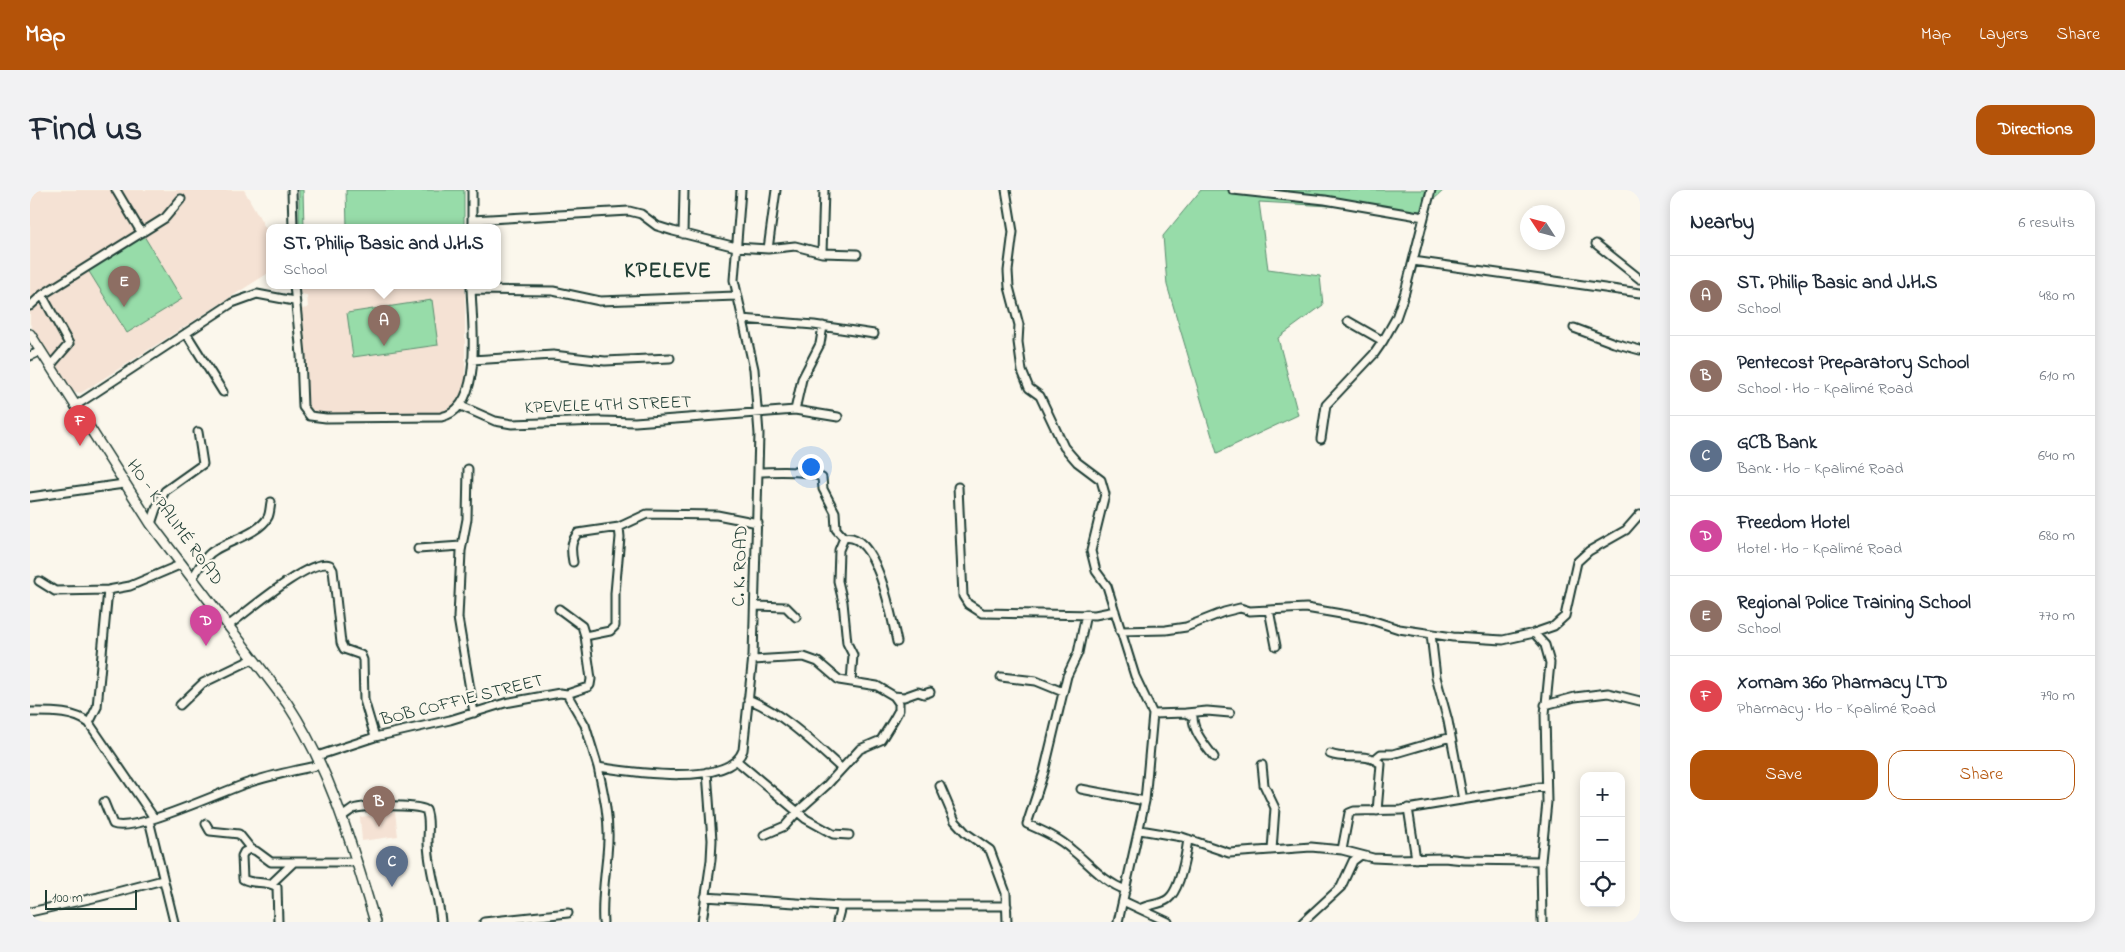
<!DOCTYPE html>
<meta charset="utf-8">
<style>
body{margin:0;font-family:"Indie Flower",sans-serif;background:#f2f2f3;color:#1f2937}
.controls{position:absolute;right:15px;bottom:15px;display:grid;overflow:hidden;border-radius:10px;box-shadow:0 2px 12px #0003}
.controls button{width:45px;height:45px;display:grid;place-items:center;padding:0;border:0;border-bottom:1px solid #e0e1e3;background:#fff;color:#1f2937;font:25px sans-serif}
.compass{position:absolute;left:1490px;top:15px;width:45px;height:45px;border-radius:50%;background:#fff;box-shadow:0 2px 12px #0003;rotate:306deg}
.scale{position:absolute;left:15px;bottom:12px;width:92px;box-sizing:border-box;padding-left:5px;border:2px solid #1f3d34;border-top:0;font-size:14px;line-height:18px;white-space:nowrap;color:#1f3d34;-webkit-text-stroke:4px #fbf7ec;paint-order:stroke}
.you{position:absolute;left:780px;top:276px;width:18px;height:18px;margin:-12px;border:4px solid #fff;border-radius:50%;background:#1a73e8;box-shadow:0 0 0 8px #1a73e833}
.badge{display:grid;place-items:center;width:32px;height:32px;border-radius:50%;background:#b45309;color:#fff;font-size:16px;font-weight:700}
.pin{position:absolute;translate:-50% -41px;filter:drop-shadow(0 1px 2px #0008)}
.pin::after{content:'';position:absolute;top:26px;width:18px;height:15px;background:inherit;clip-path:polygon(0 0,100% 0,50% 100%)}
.popup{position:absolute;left:236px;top:34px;width:235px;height:65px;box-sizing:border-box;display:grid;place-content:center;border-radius:10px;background:#fff;filter:drop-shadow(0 1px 4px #0005);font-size:16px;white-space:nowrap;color:#747a83}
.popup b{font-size:19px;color:#1f2937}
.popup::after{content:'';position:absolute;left:50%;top:100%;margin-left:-10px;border:10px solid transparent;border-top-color:#fff}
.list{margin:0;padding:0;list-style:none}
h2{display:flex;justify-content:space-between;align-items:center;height:65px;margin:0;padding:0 20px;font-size:21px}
h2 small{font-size:16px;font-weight:400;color:#747a83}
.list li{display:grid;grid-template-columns:32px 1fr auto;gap:15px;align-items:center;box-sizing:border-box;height:80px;padding:0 20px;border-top:1px solid #e0e1e3}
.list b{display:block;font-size:19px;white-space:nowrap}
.list p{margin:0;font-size:16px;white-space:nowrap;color:#747a83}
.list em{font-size:16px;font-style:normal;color:#747a83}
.actions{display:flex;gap:10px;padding:15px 20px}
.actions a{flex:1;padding:11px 0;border:1px solid #b45309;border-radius:15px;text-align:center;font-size:18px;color:#b45309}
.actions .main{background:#b45309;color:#fff}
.icon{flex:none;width:28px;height:28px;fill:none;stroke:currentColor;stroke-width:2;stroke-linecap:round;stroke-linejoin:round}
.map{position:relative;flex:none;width:1610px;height:732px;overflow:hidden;border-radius:15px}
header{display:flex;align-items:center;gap:30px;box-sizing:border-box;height:70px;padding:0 25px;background:#b45309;color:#fff}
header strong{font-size:24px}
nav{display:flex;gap:28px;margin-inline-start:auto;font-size:18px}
.intro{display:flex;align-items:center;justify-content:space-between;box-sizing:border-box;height:120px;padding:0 30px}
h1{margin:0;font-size:35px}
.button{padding:12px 22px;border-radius:15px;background:#b45309;color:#fff;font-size:18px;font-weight:700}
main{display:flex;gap:30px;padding:0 30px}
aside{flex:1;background:#fff;border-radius:15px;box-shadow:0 2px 12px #0003}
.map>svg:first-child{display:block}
.built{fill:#f5e2d4}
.green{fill:#97dca9;stroke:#5b8c6e}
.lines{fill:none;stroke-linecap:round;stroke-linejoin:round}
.minor-casing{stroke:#1f3d34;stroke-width:11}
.major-casing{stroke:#1f3d34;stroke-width:12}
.minor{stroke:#fbf7ec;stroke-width:7}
.major{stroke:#fbf7ec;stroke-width:9}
.labels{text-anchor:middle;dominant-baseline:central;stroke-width:4.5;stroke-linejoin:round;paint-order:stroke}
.street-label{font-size:18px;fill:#1f3d34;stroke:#fbf7ec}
.district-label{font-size:22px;font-weight:bold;letter-spacing:1px;fill:#1f3d34;stroke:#fbf7ec}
</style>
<header>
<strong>Map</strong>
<nav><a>Map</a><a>Layers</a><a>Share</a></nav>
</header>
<div class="intro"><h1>Find us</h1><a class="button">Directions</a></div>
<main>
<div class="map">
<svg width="1610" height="732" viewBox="0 0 1610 732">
<rect width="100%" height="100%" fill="#fbf7ec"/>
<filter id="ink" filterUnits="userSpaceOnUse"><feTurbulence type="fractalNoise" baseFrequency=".02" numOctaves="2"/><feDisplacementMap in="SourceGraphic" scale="10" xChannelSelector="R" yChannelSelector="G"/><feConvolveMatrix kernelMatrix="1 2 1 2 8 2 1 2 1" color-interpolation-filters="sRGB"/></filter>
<g filter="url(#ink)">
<path class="built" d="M0,0h214l26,46v36l-189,121 -11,-2 -40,-67z
M301,95h134v96l-4,12 -8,13 -14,7 -83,1 -40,-2 -7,-4 -2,-7 -7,-92 8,-1 -1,-13 -6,-1 -1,-6z
M365,622l3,24 -36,5 -2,-24z"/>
<path class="green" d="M269,0h4l1,37h-5z
M316,0h118v37h-117z
M1171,0h243l-23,21 -162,-9 9,67 52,7 3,29 -45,33 20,77 -81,38 -50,-168 -4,-49z
M114,46l38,63 -55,34 -39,-63z
M402,110l6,45 -85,12 -6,-44z"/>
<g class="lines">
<g class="minor-casing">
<path id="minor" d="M86,0l25,42
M262,0l1,37
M442,0v37
M976,0l7,42 -5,39 1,16 10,38 -1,17 4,29 7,17 11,8 24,51 13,15 24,18 4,14 -14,57 5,20 11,15 28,90 18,38 -8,87 -27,121
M1203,0l92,10 99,17
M442,30l157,-9 12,3 16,12 16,5 63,16 32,2 27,-3 27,7 35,1
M653,44l1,-44
M1566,54l44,35
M738,59l8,-59
M792,63l2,-63
M1383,71l227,32
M264,95l7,70 2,52 7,9 16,2 115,-1c45,-9 30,-98 30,-132
M441,100l82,1 47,10 136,-5
M12,105l27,49 -19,22
M0,116l12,-11 123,-77 16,-19
M712,129l72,6 60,9
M1318,131l35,20
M1544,138l40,15 26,7
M156,143l37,59
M0,166l11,-5
M442,170l81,-5 52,6 65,-3
M45,216l157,-103 25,-9 37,7
M431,216l34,15 17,3 89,-3 34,1 160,-12 7,-31 18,-35 3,-18
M765,220l43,7
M1291,249l5,-34 48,-51 9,-13 13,-23 9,-26 26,-102
M438,279l-1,50 -6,32 -3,67 16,95
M729,282c14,0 52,-3 63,6l1,11 12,23 1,17 8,9 -5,12 -1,31 5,21 4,41 6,12 -2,27
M928,297l5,109 5,8 14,9 113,2 20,-4
M0,307l94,-13
M121,334l5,-15 9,-18 38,-27 -5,-32
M814,348c33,-7 48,81 53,104
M388,359l43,-3
M543,372c-2,-11 -3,-20 5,-29l41,-6 28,-13 70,1 41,8
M163,387c6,-9 12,-22 22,-27 14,-9 45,-17 53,-33 2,-4 2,-10 3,-15
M9,391l16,10 53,-1 22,-4 52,-22
M725,416l31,1 10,10
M529,419l23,17 3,10 6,43 -1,6 -2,2 -21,7
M1239,420l7,36
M1056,424l-8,39 -11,23 -23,96 -17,52c16,7 32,14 45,26 19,15 31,32 54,40
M198,436c18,-13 82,-69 102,-61l3,5 8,73 3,6 17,6 2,5 1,40 11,37
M1090,441l46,-1 20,-3 38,-15 16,-4 10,3 56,-3 59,10 34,11 54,8 50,3 31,-7 20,-7 11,-10 12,-54 12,-11 37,-21 14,-16
M1504,443l11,12 5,18 -5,51 2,88 -6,59 1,61
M1401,444l5,43 12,44 15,79
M555,446l25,-5 5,-5v-33l5,-56 -1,-10
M723,470l51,-3 14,5 21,18 38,6 17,10 10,1 14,-5 6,2 6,-2
M971,487l35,4 27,11
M718,509c36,15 64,43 93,69
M150,515l23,-22 50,-24
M1515,515l30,-8 33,-4 32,8
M0,522c20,0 43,-1 59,11l65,95
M1156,523l21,-2 23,2
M1123,524l33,-1 7,4c0,15 12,28 21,40
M59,533l8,-16 11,-117
M1300,564c17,7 35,-3 51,10l-4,47
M287,566l58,-19 75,-17 55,-17 55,-10 7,1 18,31 13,42c32,5 132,21 145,-17l10,-94 6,-222 -5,-65 -20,-89 7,-90
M1345,569l6,-5h12l58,-17
M707,571l69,58 27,15 16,1
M1232,575l2,20 11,23 -3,42
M568,577c5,24 11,48 10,73 -1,28 -7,54 -5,82
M910,596l15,35 11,12 24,17 16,43 1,29
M1051,599l64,12
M74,612l9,22c21,10 115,-36 141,-43 22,-7 44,-11 67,-16
M1378,618l8,51
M313,626c3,-2 7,-5 10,-7 12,-4 62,-5 73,1 4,9 2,21 2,31 0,28 11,54 13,81
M119,630l25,102
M176,634l4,7 29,3 12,15 5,2 15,11h86
M1110,640l42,7 47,16 82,-6 31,3 31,8 22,1 49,-1 20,2 77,1
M734,645l21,-9 13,-15 29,-26 33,-36 21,-9 13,-21 5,-9v-7l-5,-7
M221,659l-7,3 -2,4 1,23c10,6 24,1 34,8l1,35
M1312,660l7,-37 5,-2 47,-1 145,-24
M242,693l22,-21
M675,707l136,9h166
M1093,711l45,21
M1112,718c8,-4 18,-3 26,-9 12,-9 18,-45 20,-60
M0,722l68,-15 65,-17
M454,732l84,-9
M672,732l9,-62 1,-20 -5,-68
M807,732l4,-16
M1273,732l38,-35 12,-26 8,-6"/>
</g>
<g class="major-casing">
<path id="major" d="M0,144l121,190 136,179c44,67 65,143 88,219"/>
</g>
<use href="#minor" class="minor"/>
<use href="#major" class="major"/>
</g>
</g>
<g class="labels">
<g class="street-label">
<text transform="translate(578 216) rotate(-2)">KPEVELE 4TH STREET</text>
<text transform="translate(144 333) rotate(54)">HO - KPALIMÉ ROAD</text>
<text transform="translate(711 376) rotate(-88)">C. K. ROAD</text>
<text transform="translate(432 511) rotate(-14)">BOB COFFIE STREET</text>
</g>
<g class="district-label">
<text x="638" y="82">KPELEVE</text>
</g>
</g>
</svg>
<div class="controls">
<button>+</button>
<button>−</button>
<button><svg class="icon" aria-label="locate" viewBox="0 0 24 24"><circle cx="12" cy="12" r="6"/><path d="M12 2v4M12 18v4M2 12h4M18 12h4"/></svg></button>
</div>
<svg class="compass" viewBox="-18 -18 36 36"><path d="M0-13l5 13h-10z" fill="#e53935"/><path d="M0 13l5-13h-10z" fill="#747a83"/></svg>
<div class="scale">100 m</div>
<div class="you"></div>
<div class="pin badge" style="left:354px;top:156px;background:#8d6e63">A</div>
<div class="popup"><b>ST. Philip Basic and J.H.S</b>School</div>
<div class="pin badge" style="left:349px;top:637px;background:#8d6e63">B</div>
<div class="pin badge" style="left:362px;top:697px;background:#5c6f8a">C</div>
<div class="pin badge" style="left:176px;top:456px;background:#d1479c">D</div>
<div class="pin badge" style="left:94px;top:117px;background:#8d6e63">E</div>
<div class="pin badge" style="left:50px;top:256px;background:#e0444e">F</div>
</div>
<aside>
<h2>Nearby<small>6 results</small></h2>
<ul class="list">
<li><span class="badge" style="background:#8d6e63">A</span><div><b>ST. Philip Basic and J.H.S</b><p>School</p></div><em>480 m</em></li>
<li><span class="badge" style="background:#8d6e63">B</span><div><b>Pentecost Preparatory School</b><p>School · Ho - Kpalimé Road</p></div><em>610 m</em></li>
<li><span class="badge" style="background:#5c6f8a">C</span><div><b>GCB Bank</b><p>Bank · Ho - Kpalimé Road</p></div><em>640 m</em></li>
<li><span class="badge" style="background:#d1479c">D</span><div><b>Freedom Hotel</b><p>Hotel · Ho - Kpalimé Road</p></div><em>680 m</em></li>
<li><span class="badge" style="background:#8d6e63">E</span><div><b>Regional Police Training School</b><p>School</p></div><em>770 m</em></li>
<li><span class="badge" style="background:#e0444e">F</span><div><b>Xornam 360 Pharmacy LTD</b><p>Pharmacy · Ho - Kpalimé Road</p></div><em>790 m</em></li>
</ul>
<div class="actions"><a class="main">Save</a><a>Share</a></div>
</aside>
</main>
